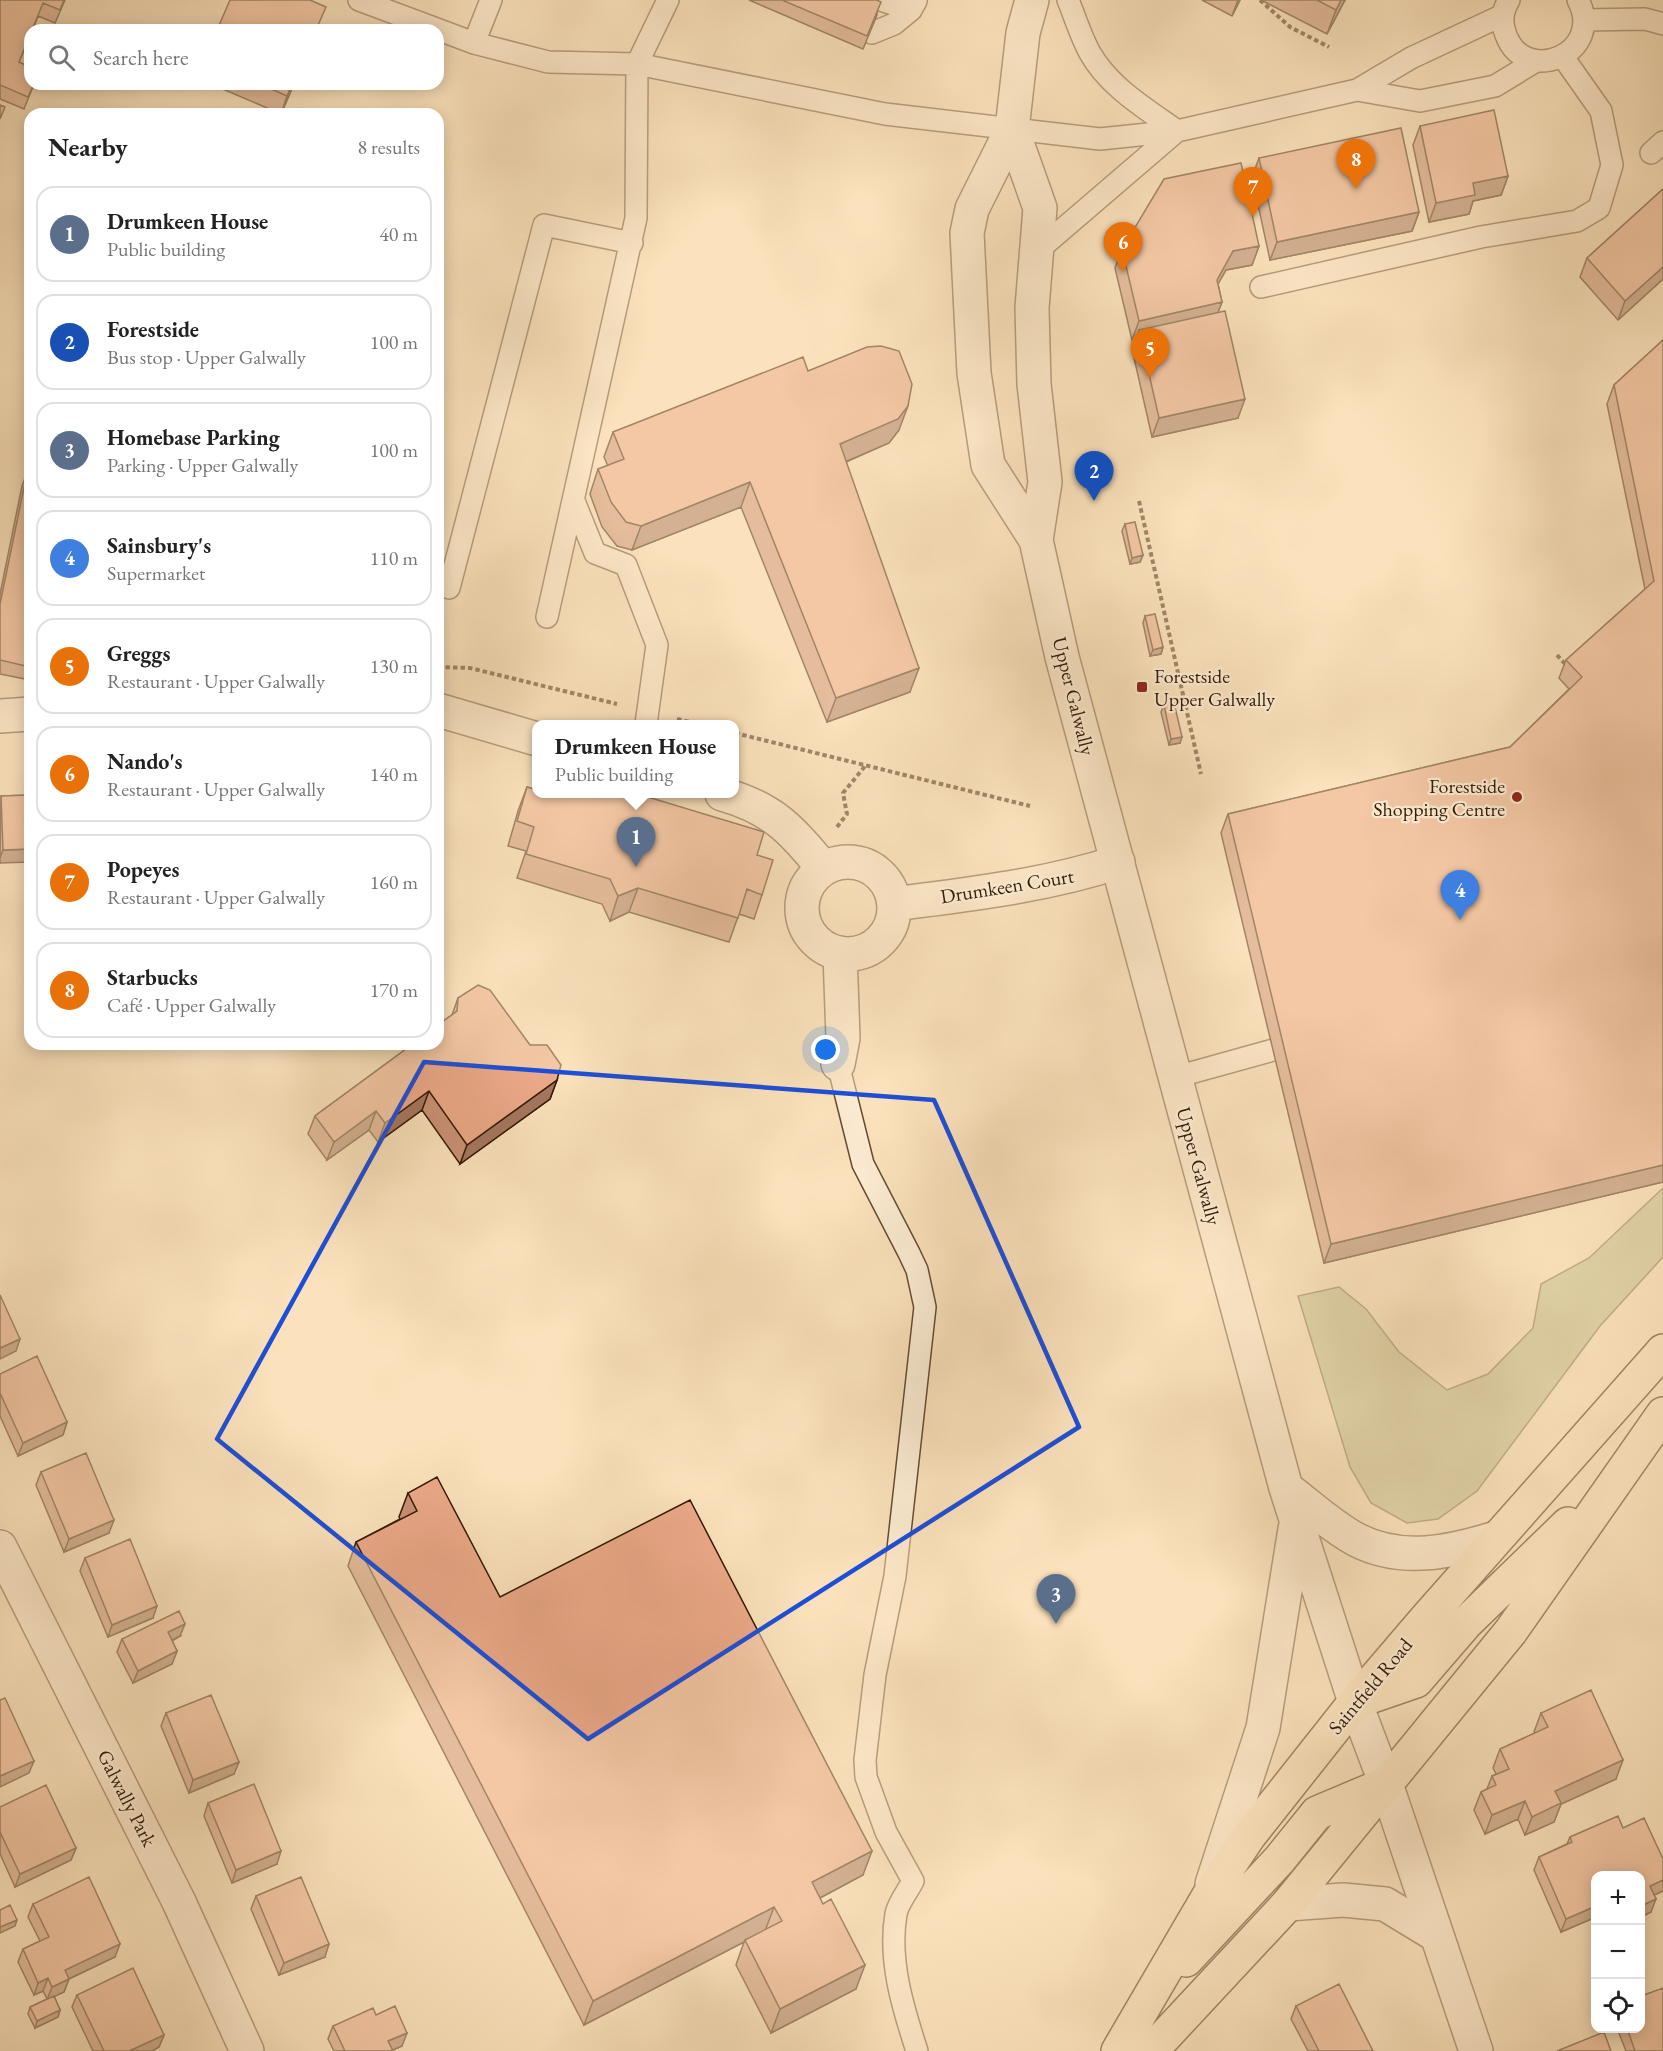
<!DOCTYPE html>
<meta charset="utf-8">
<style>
body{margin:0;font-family:"EB Garamond",serif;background:#f6f6f6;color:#222}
.controls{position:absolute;right:18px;bottom:18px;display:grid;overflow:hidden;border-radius:12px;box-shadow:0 3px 15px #0003}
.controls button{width:54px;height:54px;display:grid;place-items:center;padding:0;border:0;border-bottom:2px solid #e0e0e0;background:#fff;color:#222;font:30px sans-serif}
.you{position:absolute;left:826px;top:1050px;width:21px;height:21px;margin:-15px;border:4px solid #fff;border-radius:50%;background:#1a73e8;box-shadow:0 0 0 9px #1a73e833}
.badge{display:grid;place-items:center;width:39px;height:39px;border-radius:50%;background:#1a73e8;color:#fff;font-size:20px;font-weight:700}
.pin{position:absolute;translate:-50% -50px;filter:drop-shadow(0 2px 3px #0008)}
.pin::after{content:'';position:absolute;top:32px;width:21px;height:18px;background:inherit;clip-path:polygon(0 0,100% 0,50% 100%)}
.popup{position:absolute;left:532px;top:720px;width:207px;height:78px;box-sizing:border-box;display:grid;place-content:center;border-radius:12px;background:#fff;filter:drop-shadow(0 2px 4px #0005);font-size:20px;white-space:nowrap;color:#767676}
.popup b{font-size:22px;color:#222}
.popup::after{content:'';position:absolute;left:50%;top:100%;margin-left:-12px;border:12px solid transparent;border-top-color:#fff}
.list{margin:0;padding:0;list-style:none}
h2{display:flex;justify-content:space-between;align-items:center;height:78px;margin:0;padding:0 24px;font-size:26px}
h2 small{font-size:20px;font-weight:400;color:#767676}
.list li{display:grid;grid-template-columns:39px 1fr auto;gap:18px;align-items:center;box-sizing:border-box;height:96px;margin:0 12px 12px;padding:0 12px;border:2px solid #e0e0e0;border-radius:18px}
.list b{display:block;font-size:22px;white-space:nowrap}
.list p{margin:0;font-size:20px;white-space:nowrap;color:#767676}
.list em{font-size:20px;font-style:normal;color:#767676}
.icon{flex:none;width:33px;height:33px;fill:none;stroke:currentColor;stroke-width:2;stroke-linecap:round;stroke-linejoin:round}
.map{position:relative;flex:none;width:1663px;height:2051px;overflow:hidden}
.search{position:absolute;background:#fff;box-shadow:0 3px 15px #0003;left:24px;top:24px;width:420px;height:66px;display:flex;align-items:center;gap:15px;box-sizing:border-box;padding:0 21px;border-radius:18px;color:#767676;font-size:22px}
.panel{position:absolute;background:#fff;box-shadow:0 3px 15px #0003;left:24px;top:108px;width:420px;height:942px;border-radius:18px}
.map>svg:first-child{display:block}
.green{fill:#c2c28e;stroke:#7b6e48;stroke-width:1.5}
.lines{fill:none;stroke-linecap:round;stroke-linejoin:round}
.service-casing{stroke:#664b31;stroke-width:24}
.minor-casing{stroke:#664b31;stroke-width:36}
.tertiary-casing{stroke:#664b31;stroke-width:36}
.primary-casing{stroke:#341903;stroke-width:36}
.path{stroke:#341903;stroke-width:4;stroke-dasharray:4.5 3;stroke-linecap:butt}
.service{stroke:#fcecd3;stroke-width:21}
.minor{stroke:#fcecd3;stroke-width:33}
.tertiary{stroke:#fcecd3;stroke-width:33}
.primary{stroke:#fbe2bc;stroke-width:33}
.wall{fill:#cb9176;stroke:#341903;stroke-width:1.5}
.shaded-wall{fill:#a57660;stroke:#341903;stroke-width:1.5}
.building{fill:#eca989;stroke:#341903;stroke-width:1.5}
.marked{fill:none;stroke:#1d4ed8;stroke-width:4.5;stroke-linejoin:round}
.poi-dot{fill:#8f2418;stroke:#fcecd3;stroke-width:2}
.labels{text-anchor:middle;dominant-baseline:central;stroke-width:4.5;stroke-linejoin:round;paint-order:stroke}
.poi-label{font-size:20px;fill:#341903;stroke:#fcecd3;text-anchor:start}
.street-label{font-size:20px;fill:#341903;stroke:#fcecd3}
</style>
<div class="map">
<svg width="1663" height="2051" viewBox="0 0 1663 2051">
<rect width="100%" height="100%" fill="#fbe2bc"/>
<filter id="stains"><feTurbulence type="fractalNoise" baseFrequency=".00333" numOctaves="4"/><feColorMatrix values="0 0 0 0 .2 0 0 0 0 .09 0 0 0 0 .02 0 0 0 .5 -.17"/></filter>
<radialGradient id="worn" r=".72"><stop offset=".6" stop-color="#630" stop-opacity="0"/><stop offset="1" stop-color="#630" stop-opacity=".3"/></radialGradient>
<path class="green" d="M1663,1188v69l-63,69 -123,165 -39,28 -31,4 -36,-20 -21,-36 -52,-171 41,-9 27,22 33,43 48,38 41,-16 45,-46 8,-44 48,-26z"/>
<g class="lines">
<g class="service-casing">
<path id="service" d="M359,0l115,43 74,19 89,2 248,50 215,25 77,-8 180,-41 54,-32 92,-43
M881,0l30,10 5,-9
M1068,0c7,17 13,37 22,53 19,34 55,55 87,78
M1509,0c-7,11 -8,23 -3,35 19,52 100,18 72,-35
M1584,20l61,-1 18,5
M872,33l22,-9 17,-14
M474,43l17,-43
M1357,90l63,11 75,-15 41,-25
M1651,153l12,-11
M1036,252l141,-121
M1261,287l220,-50 96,-16 22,-13 13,-43 -11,-54 -38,-54
M574,501l21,52 31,12 31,80 -11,79
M449,588l95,-363 88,18
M547,617l89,-399 1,-154 31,-64
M838,1064l25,100 46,89 8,17 8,37 -30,269 -20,99 -10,85 1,17 20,55 27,49c-5,10 -15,22 -17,33 -8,46 7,94 21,137
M1176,1077l97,-27"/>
</g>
<g class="minor-casing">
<path id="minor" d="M438,710l99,29
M0,716l30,-2
M722,794c49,14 69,34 101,74
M802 908a46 46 0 1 1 92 0a46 46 0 1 1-92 0Z
M894,904c76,-10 151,-18 224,-42
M838,1064l5,-26 -3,-85
M0,1547l179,355 68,149
M1386,1784l90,267
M1288,1904l55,-4 42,4 51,31"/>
</g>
<g class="tertiary-casing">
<path id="tertiary" d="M1032,0l-9,33 -11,96 -40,80 -5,24 7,140 14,92 48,75 26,117 224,831 69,214 31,82
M1012,129l28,79 -8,100 2,76 11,98 -9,58
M1286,1488c23,17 46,39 71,52 45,23 94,12 139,-2
M1212,1884l51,-156 32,-199"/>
</g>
<g class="primary-casing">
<path id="primary" d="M1355,1702l61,-21 50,-58 102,-99
M1186,1960l94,-101 37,-46 64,-27
M1118,2051l90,-154 41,-61 106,-134 70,-82 238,-269
M1151,2051l137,-147 223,-273 152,-217"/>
</g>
<path class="path" d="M1260,0l30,27 39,20
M1139,501l62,273
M1557,655l10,11
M438,667l32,1 147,36
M677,719l22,5
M735,733l295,73
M837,827l10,-13 -4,-21 23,-28"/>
<use href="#service" class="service"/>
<use href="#minor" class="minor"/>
<use href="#tertiary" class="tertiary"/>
<use href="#primary" class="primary"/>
</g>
<path class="wall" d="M0,0h65l-10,23 -17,-7 -5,14h-3v6l-11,26 11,22h4l-10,25 -24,-10z
M749,0h128v15l-14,34z
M1202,0h38l-8,16z
M1261,0h84l-18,34z
M211,84h83l-13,30z
M1420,126l88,50 -7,19 -28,6 -4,13 -40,8 -16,-77z
M1259,158l160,54 -7,19 -142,29 -18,-83z
M1663,189v90l-45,41 -38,-43 7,-19z
M1259,246l-7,19 -26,5 -8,14 4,18 -4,10 20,106 -86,19 -20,-88 4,-10 -4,1 -17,-72 7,-19z
M1663,340v842l-339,81 -103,-430 7,-19 282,-67 59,-58 -10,-11 7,-18 79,-71 -38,-185 7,-19z
M808,371l91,59 -10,13 -43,19 64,230 -83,30 -86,-215 -109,43 -15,-4 -15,-19 -12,-33 8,-25 10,-3 -4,-9 9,-25z
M27,473l3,1v206l-30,-6v-80l22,-108z
M1125,524l18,31 -3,7 -10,2 -8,-33z
M1145,616l18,31 -2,7 -11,2 -7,-33z
M1164,705l16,38 -11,2 -8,-33z
M527,787l230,68 5,40 -8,24 -15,-5 -10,28 -100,-30 -19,9 -8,-17 -85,-26 9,-27 -18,-5 10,-35z
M30,795l-30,68 1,-67z
M458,998l72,47 27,35 -7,19 -90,65 -38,-54 -44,32 -9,-12 -42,30 -19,-26 7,-18 137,-101z
M0,1374l67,48 -4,13 -45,21 -18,-40z
M41,1472l68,61 -45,19 -28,-67z
M408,1493l92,104 363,278 -43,23 36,91 -85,44 -35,-68 8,-23 -160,83 -236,-459 8,-24 44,-23 -1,-2z
M85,1558l68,60 -45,19 -28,-66z
M180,1636l-8,5 5,10 -5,13 -39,19 -16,-31 5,-13z
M166,1713l68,61 -45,19 -28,-67z
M1541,1713l75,66 -55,25 -7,18 -29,13 -7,-16 -33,15 -11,-24 7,-18 6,-3 5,-13 4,-2 -3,-6 7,-19 35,-16 -1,-1z
M208,1803l69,61 -45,19 -28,-67z
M0,1807l76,41 -5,12 -56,27 -15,-33z
M1623,1828l40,31v32l-9,4 -3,17 -10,5v-42h-45v42l-35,15 -27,-62 5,-13 28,-13 3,-7z
M256,1896l69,61 -46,18 -28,-66z
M33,1904l82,53 -46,22 -5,13 -10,4 6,14 -2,7 -23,11 -7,-14 2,-7 17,-8 -4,-8 -9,4 -16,-33 5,-13 17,-8 -12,-24z
M77,1995l87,40 -5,12 -7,4h-59l-21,-44z
M1296,2006l77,45h-65l-17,-32z
M376,2015l26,31 -9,4v1h-59l-6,-12 5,-13z
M1617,2028h24l22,23h-37z"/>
<path class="shaded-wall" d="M1238,0h2l-8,16z
M1341,0h4l-18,34 9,-24z
M292,84h2l-13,30 6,-18z
M1508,176l-7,19 -28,6 -4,13 -40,8 7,-19 37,-20z
M1419,212l-7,19 -142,29 7,-18z
M1259,246l-7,19 -26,5 -16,28 7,-18 16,-29z
M1663,267v12l-45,41 7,-19z
M1222,302l-7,18 -76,10 -3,9 -4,1 7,-19z
M1245,399l-7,19 -86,19 7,-19z
M908,406l-9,24 -10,13 -58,25 9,-24z
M750,482l-9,25 -109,43 9,-24z
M1143,555l-3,7 -10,2 2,-6z
M1163,647l-2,7 -11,2 3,-6z
M919,668l-9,24 -83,30 9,-24z
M1182,737l-2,6 -11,2 2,-6z
M30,849v13l-30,1v-5l3,-8z
M638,888l-9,24 -19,9 8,-25z
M557,1080l-7,19 -90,65 7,-19z
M429,1091l-7,19 -44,32 7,-19z
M376,1111l-7,19 -42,30 7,-18z
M1663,1165v17l-339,81 7,-19z
M20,1339l-4,12 -16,8v-11z
M67,1422l-4,13 -45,21 5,-13z
M114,1520l-5,13 -45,19 5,-13z
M157,1606l-4,12 -45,19 4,-12z
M185,1624l-5,12 -17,9 5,-13z
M177,1651l-5,13 -39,19 5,-12z
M1623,1760l-7,19 -55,25 -7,18 -29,13 7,-18 23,-26z
M34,1761l-5,12 -29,14v-11z
M239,1762l-5,12 -45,19 4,-13z
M1525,1801l-7,18 -33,15 7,-19z
M76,1848l-5,12 -56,27 5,-13z
M281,1851l-4,13 -45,19 4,-13z
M872,1851l-9,24 -60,32 9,-25z
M1663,1880v11l-18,8 5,-13z
M1656,1899l-5,13 -10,5v-11z
M1596,1906v11l-35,15 5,-13z
M774,1907l-9,24 -20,9 -1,2 -160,83 9,-24z
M17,1920l-2,6 -15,7v-6z
M120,1944l-5,13 -55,26 5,-13z
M329,1944l-4,13 -46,18 5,-12z
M865,1965l-9,24 -85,44 9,-24z
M48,1978l-5,13 -9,4 4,-12z
M69,1979l-5,13 -17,8 5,-13z
M60,2010l-2,7 -23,11 2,-7z
M407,2033l-5,13 -12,5 -2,-10z
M164,2035l-5,12 -7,4h-23z"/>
<path class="building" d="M0,0h64l-4,10 -17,-7 -11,27h-2v5l-11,27 11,5v17h4l-6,13 -28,-12z
M230,0h80l16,7 -10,23h-99z
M782,0h95l4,2 -14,34z
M1317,0h24l-5,10z
M260,84h32l-5,12z
M0,105l5,2 -5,12z
M1494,110l14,66 -35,7 2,12 -39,8 -16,-77z
M1401,128l18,84 -142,30 -18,-84z
M1241,163l18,83 -26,5 -16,29 5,22 -83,19 -17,-72 42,-70z
M1663,189v78l-38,34 -38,-43z
M1225,311l20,88 -86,19 -20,-88z
M1663,340v825l-332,79 -103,-430 282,-67 72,-70 -16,-17 88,-79 -40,-196z
M881,346l18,5 13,33 -4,22 -10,13 -58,25 79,224 -83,30 -86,-216 -109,44 -15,-4 -15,-20 -13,-33 26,-10 -11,-27 190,-75 5,14 59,-24z
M27,473l3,1v193l-30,-7v-56z
M1135,522l8,33 -11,3 -7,-34z
M1155,614l8,33 -10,3 -8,-34z
M1174,703l8,34 -11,2 -7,-34z
M527,787l10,3v4h101l126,38 -7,23 16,5 -11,35 -15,-6 -9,29 -100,-30 -20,8 -8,-17 -84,-25 8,-27 -17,-6z
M30,795v54l-27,1 -2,-54z
M478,985l12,5 40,55h17l14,20 -4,15 -90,65 -38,-54 -44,32 -9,-12 -42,31 -19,-26 98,-72h25v-19l19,-14 1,-13z
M0,1295l20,44 -20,9z
M37,1356l30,66 -44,21 -23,-50v-19z
M86,1453l28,67 -45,19 -28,-67z
M437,1477l63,120 190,-97 182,351 -60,31 11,22 8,-5 34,66 -85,44 -35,-69 37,-19 -8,-14 -181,94 -237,-459 61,-31 -9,-18z
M130,1539l27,67 -45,19 -27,-67z
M179,1611l6,13 -17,8 9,19 -39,20 -16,-32z
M1591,1690l32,70 -68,31 6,12 -29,14 -7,-16 -33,14 -11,-23 15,-7 -4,-9 17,-7 -9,-20 48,-22 -7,-14z
M211,1695l28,67 -46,18 -27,-67z
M5,1698l29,63 -34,15v-76z
M254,1784l27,67 -45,19 -28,-67z
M46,1785l30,63 -56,26 -20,-42v-25z
M1618,1816l5,12 21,-10 19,41v21l-13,6 6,13 -15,7v-31h-45v31l-30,13 -27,-62 33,-15 -2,-5z
M89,1877l31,67 -55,26 4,9 -17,8 -4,-9 -10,5 -15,-34 26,-12 -16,-33z
M301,1877l28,67 -45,19 -28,-67z
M10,1905l7,15 -17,7v-17z
M133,1968l31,67 -35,16h-25l-27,-56z
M1339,1984l34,67h-54l-23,-45z
M1663,1988v63h-28l-8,-23h14v-32z
M54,1996l6,14 -23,11 -7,-14z
M395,2006l12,27 -19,8 5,10h-48l-12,-25 40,-18 3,7z
M1604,2032l7,19h-54z"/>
<path d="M0 0H1663V2051H0ZM424,1062l510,38 145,327 -491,312 -371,-300z" fill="#fbe2bc" fill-opacity=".55" fill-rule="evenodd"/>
<path class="marked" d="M424,1062l510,38 145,327 -491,312 -371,-300z"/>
<g class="poi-dot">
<rect x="1136" y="681" width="12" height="12" rx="3"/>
<circle cx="1517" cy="797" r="6"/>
</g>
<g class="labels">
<g class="poi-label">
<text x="1154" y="676">Forestside<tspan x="1154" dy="23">Upper Galwally</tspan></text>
<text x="1505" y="786" text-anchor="end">Forestside<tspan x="1505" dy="23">Shopping Centre</tspan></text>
</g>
<g class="street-label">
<text transform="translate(1074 696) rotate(76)">Upper Galwally</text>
<text transform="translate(1007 886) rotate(-9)">Drumkeen Court</text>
<text transform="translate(1199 1166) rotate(75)">Upper Galwally</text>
<text transform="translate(1370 1686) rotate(-50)">Saintfield Road</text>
<text transform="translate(127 1798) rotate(63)">Galwally Park</text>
</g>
</g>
<rect width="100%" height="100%" filter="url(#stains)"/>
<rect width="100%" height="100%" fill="url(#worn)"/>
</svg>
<div class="controls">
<button>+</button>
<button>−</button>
<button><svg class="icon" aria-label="locate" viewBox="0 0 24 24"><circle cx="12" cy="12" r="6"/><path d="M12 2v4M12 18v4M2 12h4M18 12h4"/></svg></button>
</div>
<div class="you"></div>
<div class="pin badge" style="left:636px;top:867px;background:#5c6f8a">1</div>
<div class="popup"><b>Drumkeen House</b>Public building</div>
<div class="pin badge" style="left:1094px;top:501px;background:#1a4fb4">2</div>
<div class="pin badge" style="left:1056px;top:1624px;background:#5c6f8a">3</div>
<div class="pin badge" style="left:1460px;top:920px;background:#3f7fe0">4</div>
<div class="pin badge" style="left:1150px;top:378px;background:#e8710a">5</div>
<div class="pin badge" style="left:1123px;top:272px;background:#e8710a">6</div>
<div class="pin badge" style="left:1253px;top:217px;background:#e8710a">7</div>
<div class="pin badge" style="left:1356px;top:189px;background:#e8710a">8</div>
<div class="search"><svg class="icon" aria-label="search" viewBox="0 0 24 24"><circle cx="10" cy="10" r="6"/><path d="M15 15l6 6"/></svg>Search here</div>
<section class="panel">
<h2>Nearby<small>8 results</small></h2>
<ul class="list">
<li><span class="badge" style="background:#5c6f8a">1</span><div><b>Drumkeen House</b><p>Public building</p></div><em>40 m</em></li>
<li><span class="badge" style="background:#1a4fb4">2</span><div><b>Forestside</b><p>Bus stop · Upper Galwally</p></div><em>100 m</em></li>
<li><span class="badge" style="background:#5c6f8a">3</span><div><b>Homebase Parking</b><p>Parking · Upper Galwally</p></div><em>100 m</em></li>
<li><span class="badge" style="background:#3f7fe0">4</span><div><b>Sainsbury's</b><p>Supermarket</p></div><em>110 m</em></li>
<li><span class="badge" style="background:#e8710a">5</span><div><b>Greggs</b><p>Restaurant · Upper Galwally</p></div><em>130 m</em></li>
<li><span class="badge" style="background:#e8710a">6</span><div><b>Nando's</b><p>Restaurant · Upper Galwally</p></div><em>140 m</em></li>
<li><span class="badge" style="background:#e8710a">7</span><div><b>Popeyes</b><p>Restaurant · Upper Galwally</p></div><em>160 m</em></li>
<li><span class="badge" style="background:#e8710a">8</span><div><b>Starbucks</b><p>Café · Upper Galwally</p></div><em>170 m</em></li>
</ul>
</section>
</div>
